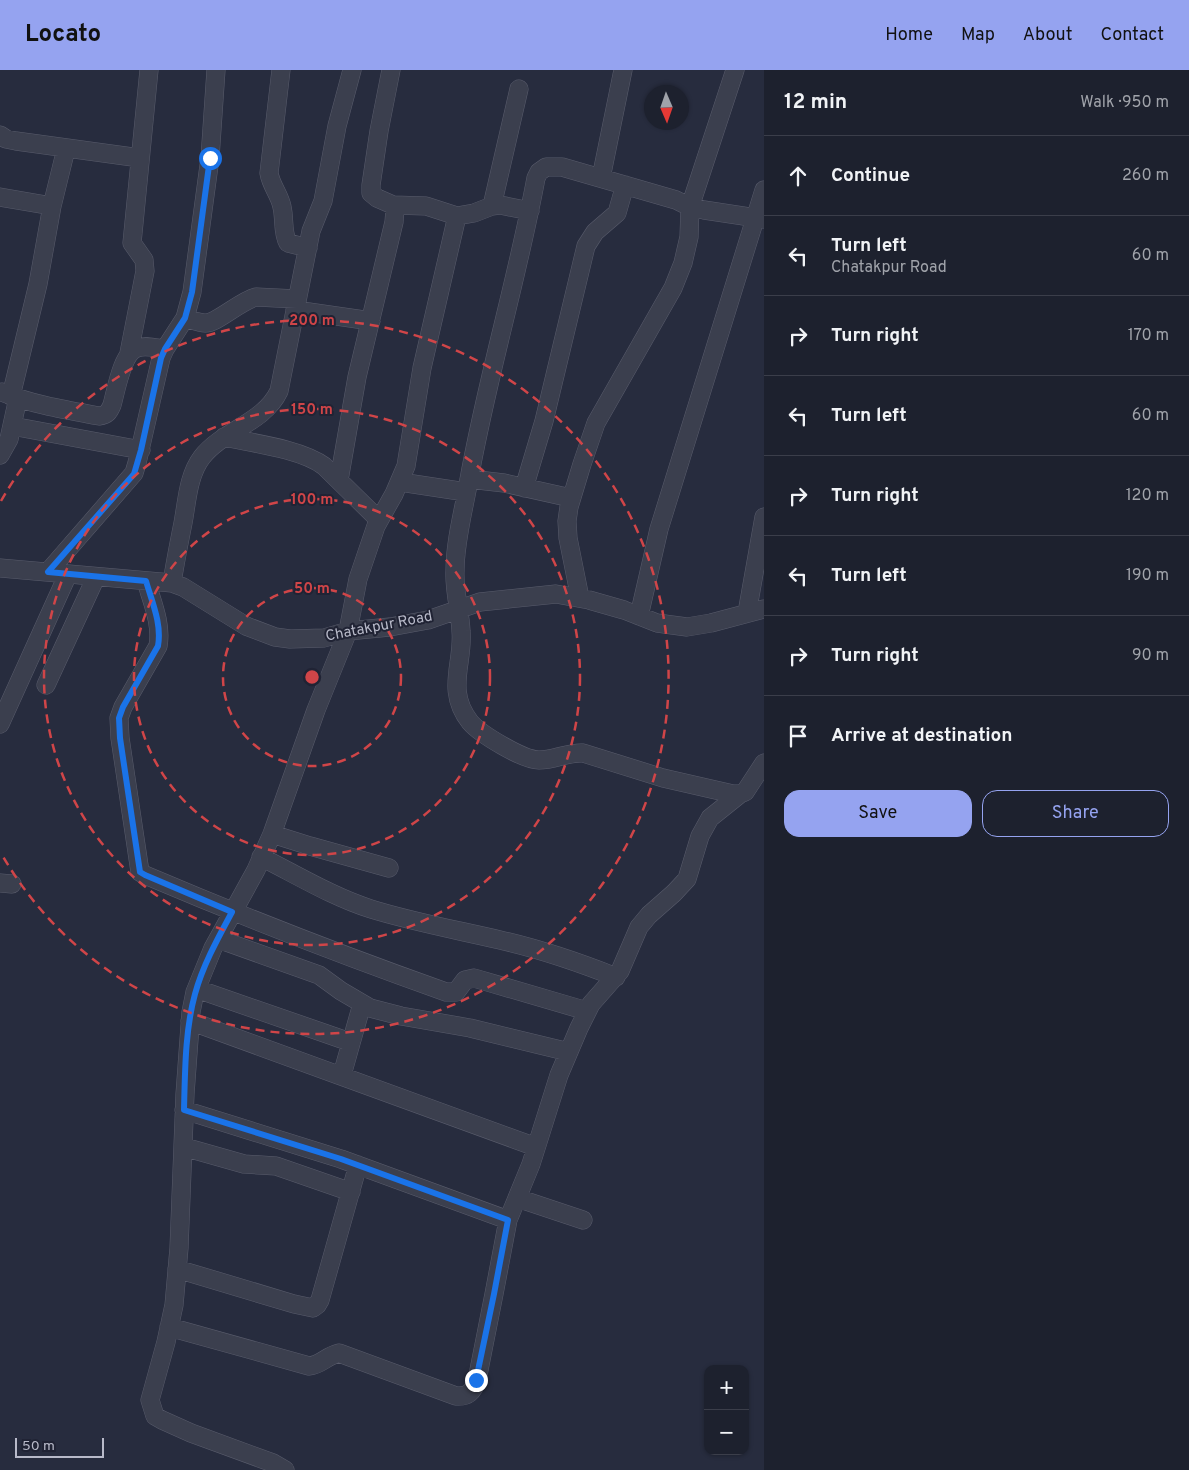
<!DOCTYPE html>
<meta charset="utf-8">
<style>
body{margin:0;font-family:Overpass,sans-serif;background:#252936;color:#f1f3f6}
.controls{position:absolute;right:15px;bottom:15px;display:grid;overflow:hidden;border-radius:10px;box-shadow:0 1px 4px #0004}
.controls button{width:45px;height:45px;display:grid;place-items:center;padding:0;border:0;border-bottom:1px solid #3b3e4a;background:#1d212e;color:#f1f3f6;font:25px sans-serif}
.compass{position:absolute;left:644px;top:15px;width:45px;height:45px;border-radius:50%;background:#1d212e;box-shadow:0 1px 4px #0004;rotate:178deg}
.scale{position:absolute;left:15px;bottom:12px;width:89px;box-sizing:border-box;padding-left:5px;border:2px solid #b8bac9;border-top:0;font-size:14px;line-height:18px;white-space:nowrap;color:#b8bac9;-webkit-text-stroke:4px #202334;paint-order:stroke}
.stop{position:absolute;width:15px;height:15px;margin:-11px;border:4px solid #1a73e8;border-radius:50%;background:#fff}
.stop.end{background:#1a73e8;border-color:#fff;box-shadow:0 1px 5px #0008}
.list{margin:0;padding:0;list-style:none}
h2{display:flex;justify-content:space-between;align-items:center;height:65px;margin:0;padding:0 20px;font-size:21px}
h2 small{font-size:16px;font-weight:400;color:#a0a3aa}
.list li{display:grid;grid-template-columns:32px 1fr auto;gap:15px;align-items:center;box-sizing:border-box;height:80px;padding:0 20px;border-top:1px solid #3b3e4a}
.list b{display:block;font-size:19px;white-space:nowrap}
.list p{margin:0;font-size:16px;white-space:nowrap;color:#a0a3aa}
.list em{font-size:16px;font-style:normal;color:#a0a3aa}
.actions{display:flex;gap:10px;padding:15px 20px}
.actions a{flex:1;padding:11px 0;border:1px solid #95a3f0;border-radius:15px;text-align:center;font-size:18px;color:#95a3f0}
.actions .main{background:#95a3f0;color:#111}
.icon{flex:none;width:28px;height:28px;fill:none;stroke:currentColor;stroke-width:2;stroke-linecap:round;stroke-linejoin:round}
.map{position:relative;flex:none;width:764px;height:1400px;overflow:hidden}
header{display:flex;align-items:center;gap:30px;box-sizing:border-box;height:70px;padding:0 25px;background:#95a3f0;color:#111}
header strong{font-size:24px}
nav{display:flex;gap:28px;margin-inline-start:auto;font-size:18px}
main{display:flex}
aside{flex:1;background:#1d212e}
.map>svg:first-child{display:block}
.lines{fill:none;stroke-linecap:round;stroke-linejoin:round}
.minor-casing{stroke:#595c6c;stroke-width:19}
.minor{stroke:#3b3f4e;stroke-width:18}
.route{stroke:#1a73e8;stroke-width:6}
.ring{fill:none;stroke:#d04548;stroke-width:2.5;stroke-dasharray:9 6}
.labels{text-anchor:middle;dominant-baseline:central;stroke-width:4;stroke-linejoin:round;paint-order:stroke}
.street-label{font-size:15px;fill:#b8bac9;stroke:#202334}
.centre{fill:#d04548;stroke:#202334;stroke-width:2.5}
.ring-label{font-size:15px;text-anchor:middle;font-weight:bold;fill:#d04548;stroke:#202334;stroke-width:4;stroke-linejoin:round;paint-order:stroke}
</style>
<header>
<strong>Locato</strong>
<nav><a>Home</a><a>Map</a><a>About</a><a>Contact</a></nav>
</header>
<main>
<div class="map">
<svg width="764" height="1400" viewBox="0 0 764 1400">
<rect width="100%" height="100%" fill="#272c3e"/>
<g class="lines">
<g class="minor-casing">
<path id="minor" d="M281,0l-12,103c2,13 11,22 13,34 3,13 0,25 6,36l20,5
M0,65l6,4 10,2 124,17
M601,108l22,-108
M0,127l52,9
M393,135l33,1 31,10 17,-3 18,-7 8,-1 30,6
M492,136l27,-117
M764,149l-60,-9 -14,-3 -14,-7 -114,-33h-16l-7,5 -3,6c-19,103 -50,203 -68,307 -5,28 -13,57 -13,86 -1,20 5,39 6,60 3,32 -16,59 9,91 10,12 53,38 69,38 15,0 29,-8 44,-7l80,25 70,16h7l5,-2 19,-29
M295,240l76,11
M185,248c7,2 14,5 20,5 11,1 35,-22 51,-26l41,2
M129,283l16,-82 -1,-11 -12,-17 17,-173
M2,322c32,13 64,18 97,24 8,-1 10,-4 13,-11 4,-14 10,-52 25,-57 8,-3 19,0 28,1
M11,326l27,-112 14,-78 14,-57
M12,356l129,24
M224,367c28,6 77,12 100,29l55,54
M0,385l9,-16 9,-41
M469,409l35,4 67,15
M339,410l18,-103 37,-155 1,-13 -2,-4 -16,-7 -6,-5v-8l8,-54 12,-61
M400,412l66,10
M524,418l20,-67 42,-175 9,-14 22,-19 8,-28
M0,498l172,15 11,4 63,39 29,11 15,2 34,-1 24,-7 42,-4 38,-7 52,-18 76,-8 33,6 35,10 33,13 30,4 24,-4 53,-14
M48,502l86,-99 3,-10 24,-105 4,-9 20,-31 7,-26 18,-134 6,-88
M146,511c6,21 16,43 12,65l-35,61 -4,11 1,20 20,134 5,3c99,42 199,81 301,117h10l9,-12 9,-2 113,33
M172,513c3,-20 7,-40 11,-60 4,-21 5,-48 19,-66 21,-27 62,-34 77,-66l32,-160 12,-30 14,-75 15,-56
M580,528l-12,-60 -1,-17 2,-14 13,-43 14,-41 77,-135 10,-25 6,-26 1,-30 45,-137
M747,543l17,-96
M639,546l20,-87 105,-339
M46,615l50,-108
M0,654l68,-150
M272,764l38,12 79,22
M261,787c36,18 72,40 110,52 42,13 86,21 129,31 40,9 78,22 116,37
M0,813l12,1
M218,869l101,36 22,16 29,17 31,8 69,12 99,24
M197,919l153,53
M190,951l346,126
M342,1005l20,-71
M184,1040l157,49 167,61
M184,1077l60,17 32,2 75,26
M517,1128l66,22
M177,1199l117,35 19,4 4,-3 3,-5 38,-135
M169,1257l140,39c12,-1 17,-10 30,-13l117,43c12,1 17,-4 21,-16l17,-86 14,-74 23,-56 28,-89 20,-47 12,-24 29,-33 19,-44 10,-12 25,-22 13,-14 13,-43 10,-18 30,-24
M285,1400l-12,-7 -82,-30 -29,-13 -7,-4 -5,-16 16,-58 8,-37 5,-57 6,-154 6,-82 4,-20 18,-44 43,-78 16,-36 44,-124 32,-79 10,-52 18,-53 18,-32 12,-28 16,-98 35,-152"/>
</g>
<use href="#minor" class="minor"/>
</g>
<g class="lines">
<path class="route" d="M210,88l-18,134 -7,26 -20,31 -4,9 -20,92 -7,24 -86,98 98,9c6,21 16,43 12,65l-35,61 -4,11 1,20 20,134 5,3 87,37c-14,26 -29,53 -37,82 -10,36 -10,78 -11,116l157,49 167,61 -14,74 -18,86"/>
</g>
<g class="ring">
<circle cx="312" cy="607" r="89"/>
<circle cx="312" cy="607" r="178"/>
<circle cx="312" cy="607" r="268"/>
<path d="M1 431A357 357 0 1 1 1 783"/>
</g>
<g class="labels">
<g class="street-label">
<text transform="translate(379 557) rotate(-11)">Chatakpur Road</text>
</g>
</g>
<circle cx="312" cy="607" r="8" class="centre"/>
<g class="ring-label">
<text x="312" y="255">200 m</text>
<text x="312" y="344">150 m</text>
<text x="312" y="434">100 m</text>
<text x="312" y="523">50 m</text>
</g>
</svg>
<div class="controls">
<button>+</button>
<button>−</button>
</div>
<svg class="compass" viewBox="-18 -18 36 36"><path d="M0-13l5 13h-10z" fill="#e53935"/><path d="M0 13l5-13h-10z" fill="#a0a3aa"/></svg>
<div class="scale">50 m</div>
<div class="stop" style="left:210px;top:88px"></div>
<div class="stop end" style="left:476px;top:1310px"></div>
</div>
<aside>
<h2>12 min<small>Walk · 950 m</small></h2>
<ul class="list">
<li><svg class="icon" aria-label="ahead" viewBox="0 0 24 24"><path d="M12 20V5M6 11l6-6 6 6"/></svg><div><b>Continue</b></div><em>260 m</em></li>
<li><svg class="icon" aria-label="left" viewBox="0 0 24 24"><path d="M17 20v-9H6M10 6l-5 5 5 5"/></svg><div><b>Turn left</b><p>Chatakpur Road</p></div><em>60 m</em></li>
<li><svg class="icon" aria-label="right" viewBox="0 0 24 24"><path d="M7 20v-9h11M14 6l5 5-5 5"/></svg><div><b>Turn right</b></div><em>170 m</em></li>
<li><svg class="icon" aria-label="left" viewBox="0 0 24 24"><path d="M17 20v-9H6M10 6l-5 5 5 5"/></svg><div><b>Turn left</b></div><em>60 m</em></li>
<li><svg class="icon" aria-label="right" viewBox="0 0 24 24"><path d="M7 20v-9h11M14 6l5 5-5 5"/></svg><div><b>Turn right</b></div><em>120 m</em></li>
<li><svg class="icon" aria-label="left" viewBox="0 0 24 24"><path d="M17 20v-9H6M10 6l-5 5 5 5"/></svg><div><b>Turn left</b></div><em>190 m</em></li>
<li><svg class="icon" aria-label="right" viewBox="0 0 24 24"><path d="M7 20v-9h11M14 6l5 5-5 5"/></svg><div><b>Turn right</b></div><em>90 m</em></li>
<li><svg class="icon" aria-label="arrive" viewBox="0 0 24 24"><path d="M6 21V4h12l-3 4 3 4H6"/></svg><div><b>Arrive at destination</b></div></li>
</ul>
<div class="actions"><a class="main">Save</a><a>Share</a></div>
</aside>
</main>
